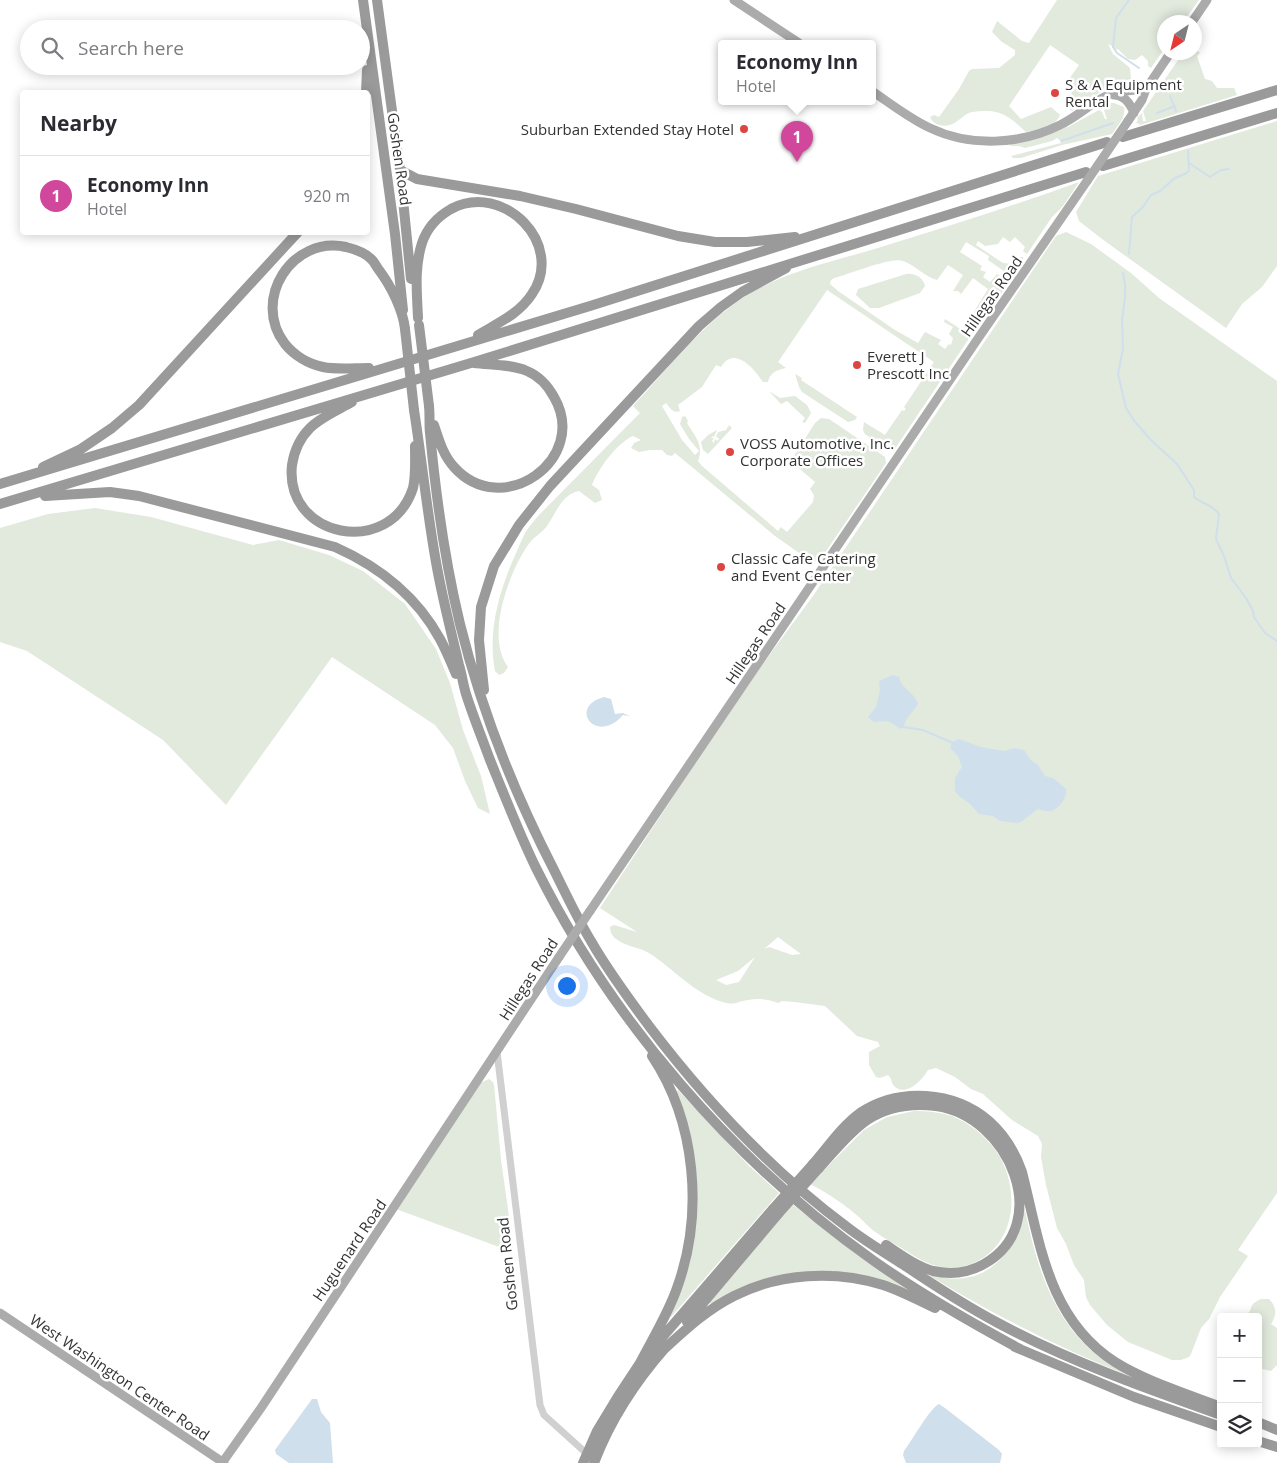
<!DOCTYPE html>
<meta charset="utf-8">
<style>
body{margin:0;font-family:"Open Sans",sans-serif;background:#f7f7f7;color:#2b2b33}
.controls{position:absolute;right:15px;bottom:15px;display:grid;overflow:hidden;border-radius:5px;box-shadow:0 2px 12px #0003}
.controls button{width:45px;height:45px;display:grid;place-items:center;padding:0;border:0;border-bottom:1px solid #e1e1e2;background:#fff;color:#2b2b33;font:25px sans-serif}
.compass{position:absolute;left:1157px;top:15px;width:45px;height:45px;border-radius:50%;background:#fff;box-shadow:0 2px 12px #0003;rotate:215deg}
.you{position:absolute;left:566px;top:985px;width:18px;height:18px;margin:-12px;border:4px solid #fff;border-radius:50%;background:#1a73e8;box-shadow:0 0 0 8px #1a73e833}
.badge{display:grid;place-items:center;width:32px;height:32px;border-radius:50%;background:#b45309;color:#fff;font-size:16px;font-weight:700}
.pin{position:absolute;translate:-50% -41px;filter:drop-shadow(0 1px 2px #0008)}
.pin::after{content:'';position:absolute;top:26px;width:18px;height:15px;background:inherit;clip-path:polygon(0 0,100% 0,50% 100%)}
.popup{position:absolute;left:718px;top:40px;width:158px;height:65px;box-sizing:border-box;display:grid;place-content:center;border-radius:5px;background:#fff;filter:drop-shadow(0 1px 4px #0005);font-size:16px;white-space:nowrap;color:#7c7c81}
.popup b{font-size:19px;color:#2b2b33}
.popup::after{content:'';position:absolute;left:50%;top:100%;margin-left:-10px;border:10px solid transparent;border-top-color:#fff}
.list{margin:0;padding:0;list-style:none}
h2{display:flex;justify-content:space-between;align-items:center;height:65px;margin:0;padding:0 20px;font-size:21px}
h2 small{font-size:16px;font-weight:400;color:#7c7c81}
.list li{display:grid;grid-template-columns:32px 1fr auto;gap:15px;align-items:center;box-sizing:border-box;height:80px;padding:0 20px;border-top:1px solid #e1e1e2}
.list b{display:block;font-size:19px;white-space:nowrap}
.list p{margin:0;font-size:16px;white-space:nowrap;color:#7c7c81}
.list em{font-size:16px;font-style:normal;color:#7c7c81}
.icon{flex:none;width:28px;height:28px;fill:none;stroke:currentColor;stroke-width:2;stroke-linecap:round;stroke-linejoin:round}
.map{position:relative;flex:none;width:1277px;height:1463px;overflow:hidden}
.search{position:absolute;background:#fff;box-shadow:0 2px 12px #0003;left:20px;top:20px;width:350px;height:55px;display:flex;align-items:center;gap:12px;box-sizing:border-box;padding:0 18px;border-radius:28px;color:#7c7c81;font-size:19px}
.panel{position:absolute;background:#fff;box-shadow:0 2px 12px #0003;left:20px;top:90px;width:350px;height:145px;border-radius:5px}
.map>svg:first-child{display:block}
.green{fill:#e2e9dd;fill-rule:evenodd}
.water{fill:#d0dfec}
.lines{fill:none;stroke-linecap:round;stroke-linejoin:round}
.stream{stroke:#d0dfec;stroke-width:2}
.minor{stroke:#d0d0d0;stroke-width:7}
.major{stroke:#ababab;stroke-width:9}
.highway{stroke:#9a9a9a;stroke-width:10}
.major-bridge{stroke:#ababab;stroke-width:9}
.highway-bridge{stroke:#9a9a9a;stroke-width:10}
.poi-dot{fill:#dd4442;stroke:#fff;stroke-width:2}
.labels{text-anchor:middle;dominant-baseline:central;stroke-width:5;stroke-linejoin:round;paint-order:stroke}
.poi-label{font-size:15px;fill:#333;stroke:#fff;text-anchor:start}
.street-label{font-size:15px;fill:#333;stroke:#fff}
</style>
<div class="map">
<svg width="1277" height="1463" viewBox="0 0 1277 1463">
<rect width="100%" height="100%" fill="#fff"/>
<path class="green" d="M1057,0h142l-16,22h-19v27l-13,19 -3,-2v-5l-6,-6 -7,5 -7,-1 -10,-10 -2,1 -2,-3 -6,-3 5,10 17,14 1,11 -20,6 -39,26 -4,-3 4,-12 -3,-17 10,-14 -29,-20 -41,61 12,13 30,-12 9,8c-4,12 -23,15 -34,17 -11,-10 -20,-20 -37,-21 -5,0 -15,0 -20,2 -5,2 -8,6 -13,9 -8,6 -22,5 -26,-5l4,-2 5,2 20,-28 10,-18 3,-2 27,-1 16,-13v-5l-13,-8 -10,-10 5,-11 25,20 7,2z
M1197,36l5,3 -5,11 3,3 -3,3 8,23 7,2 5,7h17l3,7 -100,31 3,-2 -4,-1 2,-3 -1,-2 5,-5 1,8h3l-3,-10 40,-58 11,-1 1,-15z
M1110,103h4l10,4c2,10 -6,18 -12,27l-50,11 -41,13h-8l-2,-2 50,-13v-2l-4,-3 -5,3 -27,7 -6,-2h-8l-2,-2 59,-17 31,-17 3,2 3,7h2l-4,-12z
M1277,121v145l-15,21 -20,17 -16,24 -124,-89 -23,-18 -3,-9 22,-36z
M1079,182l-16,24 -11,11 -25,37 -4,-3 2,-4 -10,-10 -5,5 -7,-5 -5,7 -13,2 -7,-5 -2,4 27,18 9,1 5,-7h6v2l-10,17h-2l-23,-16 1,-4 -23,-14 -6,10 22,14 -2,4 6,2 -3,5 7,5 7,-8 12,8 -25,37 -5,3h-7l-2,-4 18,-29 -15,-11 -12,16 -3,-3h-5l10,-16 -15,-10 -11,15c-12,-3 -22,-15 -34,-19 -11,-4 -51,12 -65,16 -4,1 -8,2 -8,7l8,7 57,39 23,13 7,-11 16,8 -3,4 7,5 4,-5 2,1 2,-7 -4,-4 4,-7 -9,-5 1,-3 23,15v6l-74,110h-5l-24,-16 -2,-4 1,-8 21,13 17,-25 2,1 2,-2 -2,-2 30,-45 -107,-72 -49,72 8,6c-9,2 -16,4 -18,14h-5c-9,-14 -29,-37 -42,-15l-5,-2 -14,22 -24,18 2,6c-7,3 -10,-3 -14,-8l-4,3 20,34 13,15 4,-4 -10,-12 -9,-15 2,-7 3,-1 3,5 -1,2c8,14 17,21 11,38l4,5 76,65 3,-4 6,5 26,-30 1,-7 -4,-6 5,-7 -21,-18 -2,-5 23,-36 6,-5 8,1 56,38 1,6 -66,97 -8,2 -37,-26 -100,-83 -3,3 -5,-1 -5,-5h-12l-11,2 -8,-4 3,-5 7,-3 -8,-4c-15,6 -35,33 -41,49l7,5 3,10 -7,3 -16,-12c-17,3 -23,22 -32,35 -5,7 -14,11 -19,19 -19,27 -43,92 -20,122l-4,6 -5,2 -4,-4c-8,-41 5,-83 22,-120 3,-7 6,-15 10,-21 3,-5 8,-10 12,-15l101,-102 -7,-7c33,-35 64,-76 104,-104 39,-29 95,-40 141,-54 68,-21 135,-42 201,-66z
M1066,232l25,12 40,29 28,25 118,83v812l-39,57 10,6 -28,41 -11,22 -8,9 -10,26 -2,3 -8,3h-9l-44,-18 -21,-17 -17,-20 -4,-8 -2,-17 -10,-15 -8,-21 -9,-16 -11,-43 -5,-28 1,-13 -4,-8 -26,-16 -29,-26 -12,-5 -16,-12 -19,-9 -8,2c-5,9 -22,28 -34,16 -3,-4 -2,-7 -6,-11l-8,3 -4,-1 -7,-12v-13l11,-6 -2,-4 -21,-6 -32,-30 -30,-4 -13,-1 -4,2c-9,-4 -21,-5 -30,-3 -10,1 -11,5 -22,3 -31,-8 -52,-34 -77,-50 -11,-7 -39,-8 -39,-26l4,-2 23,7 -37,-24 109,-166 50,-73 54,-73 243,-360zM778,937l23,17 -9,1 -23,-8 -5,2zM755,957l-16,25 -13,3 -10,-5 22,-9z
M906,274c8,-1 17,3 19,12l-5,7 -41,15h-9l-14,-13 2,-6z
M795,374l7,4 -1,2 56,37 -2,3 -7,2 -46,-30 -3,-5z
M769,391l11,7 15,-2 12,9 4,8 -6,10 -3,-1 3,-4 -18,-17 -6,3z
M729,425l3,3 -24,26 -5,-4 -2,-8 7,-7 9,-5 -3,7 -1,-1 -2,2h3l-2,3 2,2 1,-4 3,2 1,-3 -3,-1 2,-5 8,-2z
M95,508l56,9 102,28 26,-5 50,15 34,16 42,33 31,45 14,34 13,47 18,46 9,38 -12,-6 -13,-27 -12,-33 -18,-23 -103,-68 -106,148 -63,-65 -136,-89 -27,-9v-114l48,-14z
M489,1079l4,3 1,3 7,75 11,78 1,14 -117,-43 84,-126z
M678,1090l71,76 30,27 -108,124 -2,-2 26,-100 -20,-123z
M914,1111c13,0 25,1 38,5 17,7 34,20 44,35 23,33 22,86 -15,108 -13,8 -29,11 -44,7 -12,-3 -23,-10 -34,-17 -9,-6 -20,-11 -29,-18 -5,-4 -9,-8 -14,-13 -13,-12 -34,-26 -50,-34l54,-54 23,-13z
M1023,1200c11,56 25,112 69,151 8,7 16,13 25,18 6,3 12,5 17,9 -71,-28 -138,-62 -204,-102l1,-2c52,19 92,-23 92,-74z
M792,1204l59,46 55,38 -1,2 -101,-17 -94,31v-2z
M1261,1299h8c8,8 8,16 2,25l6,4v37l-6,6 -13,-3v-51h-28c5,-1 13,0 17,-3 7,-5 0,-9 14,-15z"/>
<path class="water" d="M893,675l6,2c2,11 14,15 19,26 -3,9 -11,11 -14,23l-3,3 -13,-8 -14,1 -6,-5 8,-10 4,-17 -1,-9z
M604,697l7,2 4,15 8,-1 7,3 -7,-1c-27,31 -56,-8 -19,-18z
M959,739l22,8 23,4 10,-3 10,2 7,10 7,5 7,11 8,2 13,11c2,8 -7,20 -15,22 -4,1 -9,-1 -13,-2l-17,13 -4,1 -17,-2 -7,-5 -14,-2 -10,-11 -10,-7 -4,-5v-13l7,-11 -4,-11 -8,-8 2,-6z
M312,1399h5l4,13 9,11 3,40h-44l-13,-9 -1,-4z
M939,1404l6,4 54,42 3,4 -2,9h-94l-3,-8 1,-4c7,-9 26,-43 35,-47z"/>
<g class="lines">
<path class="stream" d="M1129,0l-13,18 -3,29 4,6 22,15
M1170,96l6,15
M1157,113l18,-7
M1061,141l52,-18
M1189,163l21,14 11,-7 8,-1
M1129,254l3,-37 11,-10 8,-12 9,-4 15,-13 10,-4 4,-3 -1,-20
M1123,273l2,11v14l-3,22 1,29 -5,25 8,34 9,14 17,19 25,23 17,26v7c8,7 18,7 25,17l-3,25 8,17 7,22 15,20 7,13 1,6 11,16 12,8
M903,727l20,3 30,13"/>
<path class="minor" d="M497,1052l43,353 4,10 42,38"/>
<path class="major" d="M734,0l65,43
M1192,22l15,-22
M872,91c19,13 38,28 58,37 40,19 90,17 130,-3 17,-8 31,-22 48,-30 12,-5 26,-4 38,-6
M1114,95c10,0 16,8 20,18
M1128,121l14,-21 4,-11 25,-37
M590,911l389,-574 108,-156
M0,1313l224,150
M222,1463l39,-55 298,-451"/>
<path class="highway" d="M363,0l32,234 8,76
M377,0l23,170 11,109
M366,92l1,-22
M1123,137l154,-47
M1103,166l174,-53
M400,170l17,9 103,17 56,13 102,27 37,6h32l48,-5
M418,318c-1,-25 -4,-50 4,-75 5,-15 15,-26 29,-34 52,-28 115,35 81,85 -13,20 -34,29 -54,41
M369,368c-15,0 -32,2 -46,-1 -15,-3 -29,-12 -38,-23 -34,-44 7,-109 61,-97 8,2 18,5 24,11 4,3 6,8 9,12 12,16 24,40 26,59
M352,402c-14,8 -31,15 -42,26 -10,10 -16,24 -18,37 -8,73 98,94 121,23 3,-12 2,-29 2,-42
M429,406c1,9 0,18 1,27 6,64 15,129 30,191 21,85 53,166 93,244 12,24 24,50 38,73 17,30 38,58 58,85 57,75 123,145 198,201 18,14 38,26 57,38 31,21 62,41 94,58 71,38 147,65 223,92
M414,410c8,51 13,102 22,152 6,35 15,69 23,103 3,10 4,19 7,29 7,22 16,44 24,66 15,37 29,73 46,108 76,153 199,295 338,393 47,33 96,61 146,88
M434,425c5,15 9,30 20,42 48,54 136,-8 100,-70 -6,-11 -15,-21 -27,-26 -16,-7 -36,-6 -53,-8
M43,467l38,-18 31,-21 27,-23 159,-173
M0,484l590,-178 517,-164
M45,496l65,-4 29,4 196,51c45,20 81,48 105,92 6,11 11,23 16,35
M0,504l471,-141 615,-191
M484,690l-5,-50 2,-33 13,-41 25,-41 31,-39 149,-160 22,-19 21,-15 44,-24
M813,1164c15,-17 29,-38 47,-51 39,-26 94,-22 129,8 16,14 26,31 33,51 18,71 26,147 93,190 30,19 72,32 106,45
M819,1168c15,-16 29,-35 48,-48 20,-13 45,-17 69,-14 73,10 119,118 48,158 -16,9 -33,11 -51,7 -17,-5 -32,-16 -47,-26
M687,1322l91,-108
M1015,1347l119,50 87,30
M662,1351c22,-20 44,-41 72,-55 45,-23 101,-26 149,-11 18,6 35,15 52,23
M640,1363c13,-25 28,-49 37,-75 27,-75 19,-166 -25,-232
M1258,1422l19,8
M1258,1441l19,6
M583,1463l14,-32 20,-33 23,-35 133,-154
M594,1463c16,-42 42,-82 72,-116"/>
<path class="major-bridge" d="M1087,181l41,-60
M559,957l31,-46"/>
<path class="highway-bridge" d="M419,325l10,81
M405,329l9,81
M773,1209l40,-45
M778,1214l41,-46"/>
</g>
<g class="poi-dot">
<circle cx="1055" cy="93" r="5"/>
<circle cx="744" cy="129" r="5"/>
<circle cx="857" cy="365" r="5"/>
<circle cx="730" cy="452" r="5"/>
<circle cx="721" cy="567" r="5"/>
</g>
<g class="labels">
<g class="poi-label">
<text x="1065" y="84">S &amp; A Equipment<tspan x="1065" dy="17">Rental</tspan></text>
<text x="734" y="129" text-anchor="end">Suburban Extended Stay Hotel</text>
<text x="867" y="356">Everett J<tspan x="867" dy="17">Prescott Inc</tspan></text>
<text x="740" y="443">VOSS Automotive, Inc.<tspan x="740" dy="17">Corporate Offices</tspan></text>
<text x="731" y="558">Classic Cafe Catering<tspan x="731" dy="17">and Event Center</tspan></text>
</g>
<g class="street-label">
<text transform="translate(400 159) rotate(82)">Goshen Road</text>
<text transform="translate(991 296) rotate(-55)">Hillegas Road</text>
<text transform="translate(755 643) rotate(-56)">Hillegas Road</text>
<text transform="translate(528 979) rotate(-57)">Hillegas Road</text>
<text transform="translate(349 1250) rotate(-56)">Huguenard Road</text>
<text transform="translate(507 1264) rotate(-96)">Goshen Road</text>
<text transform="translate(120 1377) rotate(34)">West Washington Center Road</text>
</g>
</g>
</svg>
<div class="controls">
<button>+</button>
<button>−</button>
<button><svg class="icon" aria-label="layers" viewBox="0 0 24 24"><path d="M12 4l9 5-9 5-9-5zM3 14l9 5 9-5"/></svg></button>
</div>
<svg class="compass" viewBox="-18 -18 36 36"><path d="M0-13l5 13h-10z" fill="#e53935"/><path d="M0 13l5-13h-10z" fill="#7c7c81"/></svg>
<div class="you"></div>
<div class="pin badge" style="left:797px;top:162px;background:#d1479c">1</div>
<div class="popup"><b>Economy Inn</b>Hotel</div>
<div class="search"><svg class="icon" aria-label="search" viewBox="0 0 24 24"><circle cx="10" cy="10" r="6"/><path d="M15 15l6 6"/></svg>Search here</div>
<section class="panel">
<h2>Nearby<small></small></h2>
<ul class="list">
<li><span class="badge" style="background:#d1479c">1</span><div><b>Economy Inn</b><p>Hotel</p></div><em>920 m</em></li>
</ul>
</section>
</div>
